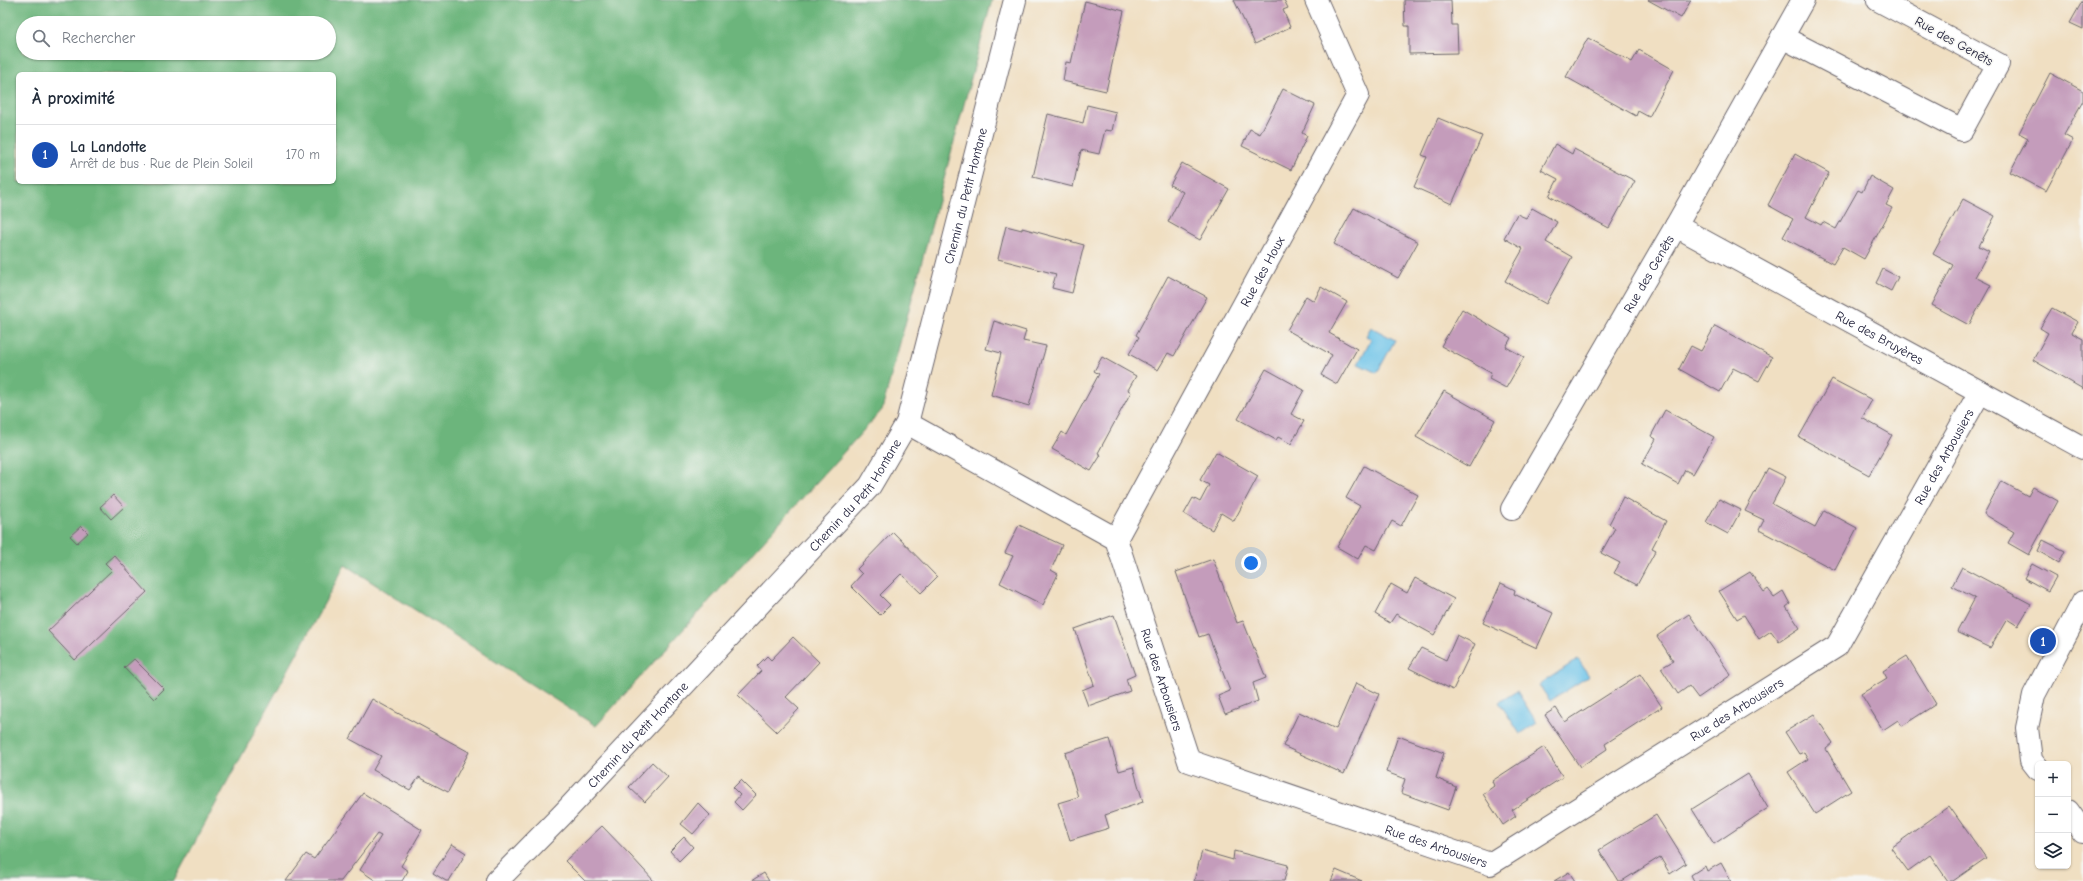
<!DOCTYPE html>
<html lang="fr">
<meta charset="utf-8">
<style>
body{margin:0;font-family:"Comic Neue",sans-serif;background:#f6f6f7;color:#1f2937}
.controls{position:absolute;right:12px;bottom:12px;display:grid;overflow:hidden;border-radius:6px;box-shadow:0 1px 3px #0004}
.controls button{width:36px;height:36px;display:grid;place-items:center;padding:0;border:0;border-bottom:1px solid #e0e1e3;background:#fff;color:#1f2937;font:20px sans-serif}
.you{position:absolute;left:1251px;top:563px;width:14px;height:14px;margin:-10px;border:3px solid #fff;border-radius:50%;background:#1a73e8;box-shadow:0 0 0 6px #1a73e833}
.badge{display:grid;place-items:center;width:26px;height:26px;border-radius:50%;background:#1f6fb2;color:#fff;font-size:13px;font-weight:700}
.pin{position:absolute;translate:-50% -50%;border:2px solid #fff;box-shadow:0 1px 4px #0006}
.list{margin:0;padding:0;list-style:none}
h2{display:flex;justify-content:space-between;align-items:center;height:52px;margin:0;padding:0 16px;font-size:17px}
h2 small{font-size:13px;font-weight:400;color:#747a83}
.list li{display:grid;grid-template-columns:26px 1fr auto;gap:12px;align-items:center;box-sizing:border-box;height:60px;padding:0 16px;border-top:1px solid #e0e1e3}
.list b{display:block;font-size:15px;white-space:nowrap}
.list p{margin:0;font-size:13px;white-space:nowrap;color:#747a83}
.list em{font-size:13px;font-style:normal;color:#747a83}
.icon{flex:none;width:22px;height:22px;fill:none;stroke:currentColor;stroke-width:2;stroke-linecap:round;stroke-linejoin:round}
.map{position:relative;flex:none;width:2083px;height:881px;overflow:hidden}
.search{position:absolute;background:#fff;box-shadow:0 1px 3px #0004;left:16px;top:16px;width:320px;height:44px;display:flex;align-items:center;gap:10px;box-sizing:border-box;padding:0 14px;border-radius:22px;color:#747a83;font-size:15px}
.panel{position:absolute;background:#fff;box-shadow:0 1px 3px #0004;left:16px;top:72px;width:320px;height:112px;border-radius:6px}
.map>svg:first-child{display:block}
.forest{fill:#6cb57c;stroke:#476c5c;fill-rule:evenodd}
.water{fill:#6bc2e8;stroke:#467292}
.building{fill:#c49cbb}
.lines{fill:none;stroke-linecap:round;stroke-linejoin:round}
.street-casing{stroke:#6a646a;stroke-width:24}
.street{stroke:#fff;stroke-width:22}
.labels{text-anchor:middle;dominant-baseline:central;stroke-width:3;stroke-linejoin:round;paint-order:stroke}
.street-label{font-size:13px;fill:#22223b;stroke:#f6f6f2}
</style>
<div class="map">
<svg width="2083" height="881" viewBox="0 0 2083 881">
<rect width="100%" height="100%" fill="#f6f6f2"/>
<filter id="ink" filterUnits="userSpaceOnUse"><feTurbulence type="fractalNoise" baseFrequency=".025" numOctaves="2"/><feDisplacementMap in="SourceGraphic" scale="8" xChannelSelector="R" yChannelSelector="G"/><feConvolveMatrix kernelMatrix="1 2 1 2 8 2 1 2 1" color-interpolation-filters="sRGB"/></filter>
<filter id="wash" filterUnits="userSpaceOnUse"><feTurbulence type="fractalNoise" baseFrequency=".012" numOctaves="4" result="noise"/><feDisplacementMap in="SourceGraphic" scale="16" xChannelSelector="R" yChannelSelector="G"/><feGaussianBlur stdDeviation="0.9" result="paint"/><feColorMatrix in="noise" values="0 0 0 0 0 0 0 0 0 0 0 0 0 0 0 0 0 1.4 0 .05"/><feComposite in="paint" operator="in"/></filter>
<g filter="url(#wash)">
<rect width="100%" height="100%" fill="#f0dfc2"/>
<path class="forest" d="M0,0h992l-110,410 -286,316 -251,-161 -171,316h-174zM23,23h306v30h-306zM18,74h316v108h-316z"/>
<path class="water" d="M1371,327l24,13 -18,33 -19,-9 13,-25 -5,-3z
M1578,659l11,17 -39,25 -11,-16z
M1517,691l20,32 -17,11 -21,-32z"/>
<g id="blocks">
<path class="building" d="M1234,0h50l4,8 -5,2 7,17 -35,17z
M1404,0h47l1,25h5l1,28 -49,1v-28h-4z
M1648,0h43l-10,18z
M2083,0v29l-13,-6z
M1085,1l39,10 -18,80 -43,-10 3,-19 5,1z
M1588,38l44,24 7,-12 35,20 -25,47 -11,-6 -2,5 -70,-39z
M2050,73l33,18v10l-19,34 9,5 -27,51 -36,-19 18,-34 -9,-5z
M1283,89l32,16 -13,28 5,3 -16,34 -49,-24 8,-17 10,5z
M1087,105l29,7 -4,19 -7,-1 -6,24 -18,-4 -8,37 -40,-10 15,-63 35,9z
M1438,118l44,18 -30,68 -38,-17 13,-30 -5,-2z
M1555,144l17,10 2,-5 61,32 -26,47 -60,-32 9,-17 -17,-9z
M1795,154l34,19 -23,44 15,8 2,-3 13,7 22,-39 4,2 8,-16 24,14 -8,15 6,3 -28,51 -21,-12 -10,17 -50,-27 10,-18 -25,-14z
M1182,163l47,26 -29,51 -32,-18 15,-30 -13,-7z
M1963,199l32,17 -16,30 10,5 -14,26 16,8 -22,40 -37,-20 21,-40 -20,-11z
M1354,208l64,34 -20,36 -64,-34z
M1532,208l25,14 -11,20 26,15 -26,47 -41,-23 18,-32 -19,-11 13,-24 9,4z
M1006,226l16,4v-2l62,17 -12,48 -20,-5 4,-14 -58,-15z
M1883,269l15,8 -7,14 -15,-8z
M1168,276l39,21 -33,59 -6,-3 -10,17 -29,-16 10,-17 -3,-2z
M1321,287l26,15 -18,31 28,16 -20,35 -16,-9 11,-20 -45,-25 19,-34 8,5z
M2052,308l26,14 -6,11 11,6v50l-50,-29 15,-27 -8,-5z
M1462,309l49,29 -5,9 18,10 -18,31 -17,-9 2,-6 -50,-27z
M994,321l32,10 -3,10 23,5 -17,60 -38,-11 10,-42 -15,-4z
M1715,326l57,31 -13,24 -26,-13 -13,24 -41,-23 12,-23 10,5z
M1102,357l34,19 -8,14 3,2 -33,61 3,2 -10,16 -39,-22 10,-17 4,3 33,-61 -5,-3z
M1266,369l38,21 -13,24 13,7 -13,23 -13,-7 -2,3 -38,-21z
M1832,379l40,21 -10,18 30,17 -23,40 -70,-38z
M1444,391l51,29 -26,47 -53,-30z
M1665,410l49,27 -21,37 -8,-4 -7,14 -36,-20 14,-25 -5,-3z
M1216,452l42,24 -24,45 -13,-8 -9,17 -28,-16 9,-16 7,4 9,-17 -9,-5z
M1364,466l54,29 -17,31 -9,-5 -16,29 -10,-5 -8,14 -21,-12 23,-41 -14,-8z
M1768,468l18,9 -14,27 43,23 9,-17 33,18 -22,42 -76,-40 5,-10 -19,-9z
M2001,481l27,15 5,-9 25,14 -29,54 -21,-12 6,-11 -30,-18z
M113,495l11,12 -13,12 -11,-12z
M1623,497l43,24 -14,27 4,2 -19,35 -23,-12 6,-10 -19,-10 14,-25 -6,-4z
M1719,499l22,11 -13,24 -22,-12z
M1019,525l43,20 -11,25 7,4 -15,31 -43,-22 13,-27 -8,-3z
M81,526l7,7 -11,10 -7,-7z
M893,532l44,45 -16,16 -20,-19 -21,21 10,10 -10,10 -29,-29 11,-12 -5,-5z
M2043,540l22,11 -6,12 -21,-12z
M114,555l33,37 -72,68 -27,-29 64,-61 -7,-7z
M1213,559l24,64 6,-2 23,57 -13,5 5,18 -33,13 -7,-18 12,-5 -22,-57 -9,3 -23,-65z
M2032,564l24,13 -8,14 -24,-13z
M1962,567l69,37 -13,22 -11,-7 -17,29 -33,-16 18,-34 -23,-12z
M1750,572l14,20 4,-3 6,8 9,-6 7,13 -4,3 14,21 -21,14 -8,-11 -12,8 -15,-24 -7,4 -18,-28z
M1415,578l39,21 -20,36 -38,-21 -6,9 -15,-9 16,-30 16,9z
M1501,583l14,7 -1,4 39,19 -16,35 -54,-25z
M1689,614l42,61 -33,23 -9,-12 -11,8 -17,-26 12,-7 -16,-25z
M1114,615l21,60 -9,4 4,12 -42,15 -6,-16 12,-5 -19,-56z
M1457,635l18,9 -22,46 -44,-22 12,-20 25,12z
M793,637l26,25 -33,35 13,12 -22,23 -39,-37 23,-24 -4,-5 10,-10 4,4z
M1907,656l29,48 -34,22 -4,-6 -15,10 -22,-36 26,-16 -4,-7z
M134,659l30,30 -10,10 -30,-31z
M1640,674l22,33 -57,37 2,5 -27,18 -35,-52 11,-7 9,14z
M1356,683l23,11 -35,80 -61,-28 16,-34 37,17z
M372,699l97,53 -21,40 -29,-15 -9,13 -37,-20 8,-14 -31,-17z
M1814,714l19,29 -7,6 25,42 -36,23 -27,-42 20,-13 -4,-7 -5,2 -14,-22z
M1398,736l46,17 -8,25 20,9 -8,23 -47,-17 4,-14 -19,-7z
M1109,739l10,32 14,-4 10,35 -38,13 4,13 -39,12 -12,-37 20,-6 -13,-44z
M1544,747l19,30 -51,33 4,6 -13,9 -20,-31 11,-8 -2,-5z
M652,762l16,15 -23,25 -16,-15z
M1748,774l20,34 -54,36 -22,-35z
M741,780l15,15 -14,15 -8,-8 6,-7 -7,-7z
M363,793l59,37 -21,36 7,5 -6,10h-26l-16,-11 21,-34 -4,-2 -36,47h-55l20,-27 8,5z
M698,803l12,12 -17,19 -12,-10z
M1949,806l37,52 -33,23h-5l-18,-26 -22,16 -17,-23z
M1656,815l30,48 -16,11 -10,-17 -38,24h-4l-19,-31z
M602,826l29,30 23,25h-69l-20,-20z
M684,837l9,10 -14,14 -9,-10z
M452,844l14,9 -17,28h-3l-13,-8z
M1202,851l31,9 1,-9 54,14 -4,16h-90z
M1721,863l10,18h-37l-3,-6 14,-9 2,5z
M1336,870l26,11h-31z
M1569,872l6,9h-21z
M764,873l5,8h-18z"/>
</g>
</g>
<g filter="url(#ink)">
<use href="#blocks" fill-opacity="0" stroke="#6a646a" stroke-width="1"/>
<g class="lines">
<g class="street-casing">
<g id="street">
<path d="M1782,37l180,93 36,-66 -120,-64"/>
<path id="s1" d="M1676,226l407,222"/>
<path id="s2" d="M907,423l209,116 73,222 301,103 347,-218 143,-254"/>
<path id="s3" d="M1512,509l164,-283 127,-226"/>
<path id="s4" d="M1116,539l242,-444 -42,-95"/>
<path d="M2038,769l-7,-9 -4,-32 7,-33 49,-93"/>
<path d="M2068,811l15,21"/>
<path id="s5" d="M497,881l65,-66 308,-329 37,-63 108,-423"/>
</g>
</g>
<use href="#street" class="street"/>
</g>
</g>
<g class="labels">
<g class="street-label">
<text transform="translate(1954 41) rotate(29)">Rue des Genêts</text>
<text stroke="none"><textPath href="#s5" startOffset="851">Chemin du Petit Hontane</textPath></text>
<text stroke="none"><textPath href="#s4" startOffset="305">Rue des Houx</textPath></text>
<text stroke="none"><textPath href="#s3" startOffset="272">Rue des Genêts</textPath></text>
<text stroke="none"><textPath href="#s1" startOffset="232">Rue des Bruyères</textPath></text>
<text stroke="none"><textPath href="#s2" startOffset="1418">Rue des Arbousiers</textPath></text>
<text stroke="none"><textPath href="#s5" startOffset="527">Chemin du Petit Hontane</textPath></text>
<text stroke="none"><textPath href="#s2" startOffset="387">Rue des Arbousiers</textPath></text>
<text stroke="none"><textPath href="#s2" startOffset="1082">Rue des Arbousiers</textPath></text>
<text stroke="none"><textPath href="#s5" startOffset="203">Chemin du Petit Hontane</textPath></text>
<text stroke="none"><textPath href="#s2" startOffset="734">Rue des Arbousiers</textPath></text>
</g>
</g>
</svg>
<div class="controls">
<button>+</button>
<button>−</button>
<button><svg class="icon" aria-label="layers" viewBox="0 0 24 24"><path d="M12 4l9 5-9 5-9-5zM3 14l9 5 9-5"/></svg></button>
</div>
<div class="you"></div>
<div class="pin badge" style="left:2043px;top:641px;background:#1a4fb4">1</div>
<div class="search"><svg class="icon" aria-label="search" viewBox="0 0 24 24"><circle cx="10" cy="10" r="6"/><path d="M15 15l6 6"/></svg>Rechercher</div>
<section class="panel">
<h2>À proximité<small></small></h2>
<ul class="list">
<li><span class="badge" style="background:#1a4fb4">1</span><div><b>La Landotte</b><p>Arrêt de bus · Rue de Plein Soleil</p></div><em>170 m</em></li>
</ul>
</section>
</div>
